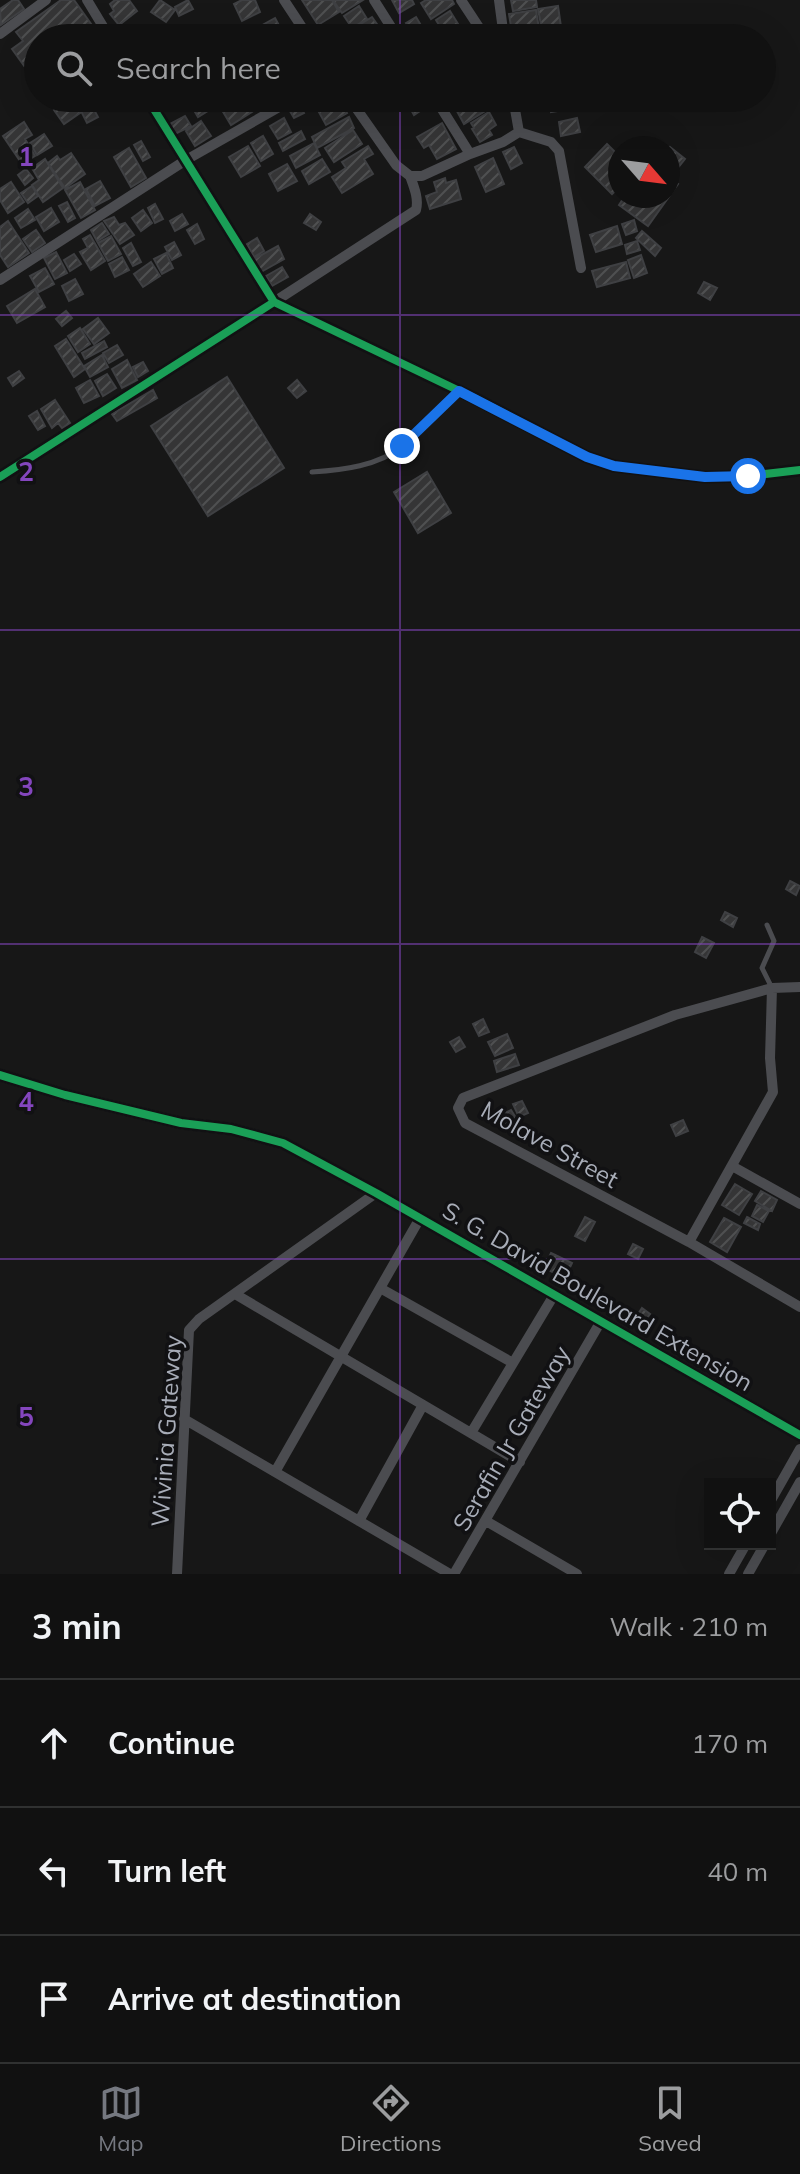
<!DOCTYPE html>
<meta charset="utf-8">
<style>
body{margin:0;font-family:Mulish,sans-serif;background:#1a1a1a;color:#f1f3f6}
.controls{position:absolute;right:24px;bottom:24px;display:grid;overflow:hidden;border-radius:0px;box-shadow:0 8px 32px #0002}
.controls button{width:72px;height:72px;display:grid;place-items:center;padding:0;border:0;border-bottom:2px solid #303131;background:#111;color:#f1f3f6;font:40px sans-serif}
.compass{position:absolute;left:608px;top:136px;width:72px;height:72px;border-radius:50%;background:#111;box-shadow:0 8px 32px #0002;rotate:118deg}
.stop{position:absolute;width:24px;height:24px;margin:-18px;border:6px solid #1a73e8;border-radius:50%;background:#fff}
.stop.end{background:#1a73e8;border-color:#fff;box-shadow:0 2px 8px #0008}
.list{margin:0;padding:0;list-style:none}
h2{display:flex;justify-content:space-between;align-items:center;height:104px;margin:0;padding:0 32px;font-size:34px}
h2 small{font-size:26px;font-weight:400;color:#9c9d9f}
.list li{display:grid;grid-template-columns:52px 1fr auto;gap:24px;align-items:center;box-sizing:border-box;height:128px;padding:0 32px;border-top:2px solid #303131}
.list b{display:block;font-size:30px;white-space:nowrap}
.list em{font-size:26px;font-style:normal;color:#9c9d9f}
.icon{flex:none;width:44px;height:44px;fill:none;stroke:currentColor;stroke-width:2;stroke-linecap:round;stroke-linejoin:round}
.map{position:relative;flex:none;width:800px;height:1574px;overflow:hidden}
.search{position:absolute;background:#111;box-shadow:0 8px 32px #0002;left:24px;right:24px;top:24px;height:88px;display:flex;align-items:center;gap:20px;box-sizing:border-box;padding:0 28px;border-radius:44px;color:#9c9d9f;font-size:30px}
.sheet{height:488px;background:#111}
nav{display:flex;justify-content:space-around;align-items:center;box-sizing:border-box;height:112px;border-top:2px solid #303131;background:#111;font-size:22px;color:#9c9d9f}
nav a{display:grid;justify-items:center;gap:4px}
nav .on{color:#757880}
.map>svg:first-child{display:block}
.building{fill:url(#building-hatch);stroke:#3f4043;stroke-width:2}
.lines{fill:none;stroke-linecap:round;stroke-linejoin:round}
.service{stroke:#4b4c50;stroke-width:5}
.minor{stroke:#4b4c50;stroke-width:10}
.tertiary{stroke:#4b4c50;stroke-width:12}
.cycleway-casing{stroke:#111113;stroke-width:13}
.cycleway{stroke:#1a9f57;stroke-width:8}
.route{stroke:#1a73e8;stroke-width:10}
.grid{fill:none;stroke:#8446be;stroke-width:2;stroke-opacity:0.55}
.labels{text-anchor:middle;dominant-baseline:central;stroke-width:7;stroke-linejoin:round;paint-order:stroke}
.street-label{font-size:24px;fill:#a8adb8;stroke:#111113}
.grid-label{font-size:26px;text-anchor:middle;font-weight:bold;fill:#8446be;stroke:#111113;stroke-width:7;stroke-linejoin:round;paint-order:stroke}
</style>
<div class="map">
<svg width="800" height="1574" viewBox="0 0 800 1574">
<defs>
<pattern id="building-hatch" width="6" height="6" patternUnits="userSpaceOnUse" patternTransform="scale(2)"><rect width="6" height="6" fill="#353536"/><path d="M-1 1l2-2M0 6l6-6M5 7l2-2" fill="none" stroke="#4f5051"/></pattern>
</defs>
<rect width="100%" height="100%" fill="#171717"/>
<path class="building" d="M13,0h5l6,9 -23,16 -1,-16z
M61,0h13l20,28 -14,10h-42v26l-3,-5 -10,8 -13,-18 11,-8 -7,-9z
M115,0h14l8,11 -18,14 -9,-11 4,-3 -4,-7z
M160,0l15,10 -9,12 -15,-10z
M188,0l5,9 -14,7 -4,-9z
M242,0h13l5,12 -18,9 -8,-17z
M302,0h30l7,12 -21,13z
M333,0h30l-21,13z
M392,0h20l2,4 -15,9z
M426,0h26l2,4 -23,15 -10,-16z
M511,0h25l1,7 -24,4z
M359,6l8,13 -15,9 -8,-12z
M558,6l3,21 -19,3 -4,-21z
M536,10l3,19 -27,4 -3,-19z
M450,11l8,13 -14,9 -8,-13z
M372,17l7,10 -16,10 -7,-10z
M416,17l12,20 -2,1h-10l-10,-15z
M275,18l6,11 -16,9 -6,-11z
M245,26l4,9 -11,3 -3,-7z
M435,27l2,4 2,-1 5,7 -13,1 -4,-7z
M355,28l6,10h-14l-2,-4z
M173,98h11l2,5 -12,7 -5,-10z
M202,98h13l4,6 -21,13 -7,-12z
M230,98h14l8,14 -21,13 -12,-20z
M328,98h11l8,15 -21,12 -11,-20z
M386,98h29l-20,13z
M479,98l8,12 -23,14 -7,-13z
M548,98h27l1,10 -25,4z
M70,99l10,14 -16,11 -10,-14z
M421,99l5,8 -12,8 -5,-9z
M297,100l7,13 -10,5 -7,-12z
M92,106l6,11 -11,6 -6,-12z
M489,112l7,13 -7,5 3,5 -12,7 -8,-13 2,-1 -3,-5z
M185,116l6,10 -16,8 -5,-10z
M349,117l5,11 -37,20 -5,-11z
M284,118l7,14 -13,7 -8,-13z
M577,118l3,14 -19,4 -2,-14z
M201,121l10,15 -16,10 -9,-15z
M24,122l8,13 -7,4 10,17 -13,8 -19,-28z
M442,123l14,26 -19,10 -8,-14 -5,3 -7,-11z
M353,130l9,14 -28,18 -9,-14z
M301,131l4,8 -22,12 -4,-8z
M44,134l8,12 -15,9 -7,-12z
M263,136l10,18 -12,7 -10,-18z
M141,141l9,16 -7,4 -9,-16z
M314,143l6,12 -24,13 -6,-12z
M607,144l13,13v29l-8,8 -27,-27z
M248,146l12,20 -19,11 -12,-20z
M368,146l5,8 -9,5 9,15 -31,19 -10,-16 14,-9 -4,-6z
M514,147l8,16 -11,6 -8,-17z
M670,147l15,12 -8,10 -9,-8v-11z
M129,148l17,30 -15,9 -17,-30z
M71,153l14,21 -20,14 -17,-25 9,-7 3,4z
M493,158l11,26 -18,8 -11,-25z
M45,159l18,29 -20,14 -11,-17 7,-5 -7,-12z
M322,159l8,13 -21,12 -7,-13z
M287,164l10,17 -19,10 -9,-17z
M26,169l7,9 -8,7 -7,-10z
M668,177l10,7 -30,42 -29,-21 6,-9h43z
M445,178l1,5 10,-3 5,19 -31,10 -4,-13 11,-4 -3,-10z
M100,181l10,17 -15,8 -9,-17z
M11,182l13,20 -16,11 -8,-13v-11z
M80,182l15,28 -14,8 -16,-28z
M32,186l6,10 -10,7 -7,-10z
M67,202l8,16 -7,4 -9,-16z
M155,204l8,15 -8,4 -7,-15z
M51,208l8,14 -15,9 -8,-14z
M28,209l7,11 -14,8 -6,-10z
M143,210l9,13 -11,8 -9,-13z
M182,214l6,10 -13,7 -5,-10z
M310,214l11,8 -5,8 -12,-7z
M114,217l5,8 6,-2 9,12 -14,9 -16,-23z
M634,220l3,11 -11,4 -4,-11z
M8,221l21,32 -21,14 -8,-12v-28z
M102,223l7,11 -12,7 -6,-11z
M197,224l7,15 -9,5 -8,-14z
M617,226l5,18 -26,8 -6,-17z
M36,230l9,13 -13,9 -9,-13z
M642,231l19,17 -6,8 -19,-18z
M90,235l15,26 -14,9 -11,-18 8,-4 -5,-9z
M111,236l10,18 -13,7 -10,-18z
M257,238l7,13 -10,6 -7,-13z
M637,241l3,9 -13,4 -2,-9z
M174,242l7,13 -9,5 -7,-13z
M131,243l10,19 -8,4 -10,-18z
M278,246l6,13 -23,13 -7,-13z
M56,252l11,21 -12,6 -11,-21z
M166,253l7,15 -11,6 -8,-15z
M74,254l7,10 -11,7 -6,-11z
M641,255l6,18 -13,5 -6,-18z
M122,257l7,13 -14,7 -6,-13z
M151,262l9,14 -17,11 -9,-13z
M626,262l4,16 -33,9 -5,-16z
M282,267l6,10 -16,9 -6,-10z
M45,268l9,16 -15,8 -9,-16z
M75,279l8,15 -14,7 -7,-15z
M704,282l13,6 -7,12 -12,-7z
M35,289l10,18 -28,16 -10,-17z
M66,311l6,7 -10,8 -6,-7z
M98,318l11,15 -15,11 -11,-15z
M80,328l10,16 -12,8 -10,-16z
M66,339l19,30 -11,8 -19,-31z
M104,341l3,6 -22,12 -3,-6z
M117,345l6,10 -14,8 -6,-10z
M102,355l6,12 -18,10 -6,-11z
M127,360l10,20 -15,8 -10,-19z
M143,362l5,9 -10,6 -5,-10z
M19,371l5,7 -11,8 -5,-8z
M107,374l9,14 -13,8 -8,-15z
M227,377l57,91 -76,48 -57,-90z
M90,380l9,16 -15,7 -8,-15z
M297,380l9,11 -9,7 -9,-10z
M153,390l4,8 -40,23 -5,-7z
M55,400l15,23 -8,5 -4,-5 -6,5 -11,-19z
M37,411l8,15 -7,4 -9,-14z
M427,472l24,41 -33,20 -24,-41z
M790,881l10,5 -4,9 -10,-6z
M725,912l12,6 -4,9 -12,-7z
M702,937l12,6 -8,15 -11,-6z
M483,1019l6,13 -10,4 -6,-12z
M507,1034l6,14 -18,8 -7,-14z
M459,1037l6,10 -9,5 -6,-10z
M515,1054l4,11 -22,7 -3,-11z
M522,1101l6,12 -9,4 -6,-13z
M511,1110l5,8 -10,6 -5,-9z
M683,1120l5,11 -12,5 -5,-11z
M735,1184l17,10 -13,21 -17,-10z
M761,1191l16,9 -5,11 -17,-10z
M757,1205l12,6 -6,11 -11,-6z
M585,1217l10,5 -10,19 -10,-5z
M747,1217l13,7 -2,6 -14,-7z
M724,1218l17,9 -14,25 -17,-10z
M633,1244l10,5 -5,10 -10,-5z
M551,1253l21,10 -7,15 -21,-10z
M642,1308l8,6 -10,14 -8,-5z"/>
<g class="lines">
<path class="service" d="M312,472c31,-2 66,-6 91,-26 20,-16 37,-37 55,-54
M767,925l7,16 -12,27 10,20"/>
<path class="minor" d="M87,0l23,38
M284,0l25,38
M374,0l24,38
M461,0l25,38
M499,0l5,38
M0,34l46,-34
M349,98l47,67 14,11h12l48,-22 33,-12 16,-10
M435,98l35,56
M513,98l6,34
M519,132l32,10 8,9 22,117
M0,280l186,-120 109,-62
M274,302l200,96 113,59 27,9 91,11 43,-1 52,-6
M274,302l142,-92c3,-11 -2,-23 -6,-34
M0,477l274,-175 -127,-204
M800,987l-28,1 -97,27 -212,83 -5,10 7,15 224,119 111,65
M732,1166l68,38
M689,1242l84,-150 -3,-34 2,-70
M380,1288l133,75
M235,1294l285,168
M184,1419l266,155
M471,1433l83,-138
M275,1472l145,-254
M770,1502l30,-53
M359,1521l64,-116
M486,1521l91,53
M770,1535l30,-53
M177,1574l12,-244 10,-11 177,-126
M454,1574l147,-253
M729,1574l17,-30
M748,1574l17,-30"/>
<path class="tertiary" d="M0,1075l65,20 116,28 50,6 52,14 93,50 424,242"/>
<g class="cycleway-casing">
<path id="cycleway" d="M274,302l200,96 113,59 27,9 91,11 43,-1 52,-6
M0,477l274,-175 -127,-204
M0,1075l65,20 116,28 50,6 52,14 93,50 424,242"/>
</g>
<use href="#cycleway" class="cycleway"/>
</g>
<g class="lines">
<path class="route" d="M402,446l57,-55 128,66 27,9 91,11 43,-1"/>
</g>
<path class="grid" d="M400,0v38M400,98v1476M0,315h800M0,630h800M0,944h800M0,1259h800"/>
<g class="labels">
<g class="street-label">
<text transform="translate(550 1144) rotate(29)">Molave Street</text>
<text transform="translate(598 1296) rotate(30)">S. G. David Boulevard Extension</text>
<text transform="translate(166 1431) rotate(-86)">Wivinia Gateway</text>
<text transform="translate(511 1438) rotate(-60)">Serafin Jr Gateway</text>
</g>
</g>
<g class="grid-label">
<text x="26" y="166">1</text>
<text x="26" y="481">2</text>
<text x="26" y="796">3</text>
<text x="26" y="1111">4</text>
<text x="26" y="1426">5</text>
</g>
</svg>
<div class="controls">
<button><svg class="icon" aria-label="locate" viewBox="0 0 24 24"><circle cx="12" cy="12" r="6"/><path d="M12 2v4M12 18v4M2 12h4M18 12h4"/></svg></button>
</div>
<svg class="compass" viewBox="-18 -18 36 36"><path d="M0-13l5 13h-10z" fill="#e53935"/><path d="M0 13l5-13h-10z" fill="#9c9d9f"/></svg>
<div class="stop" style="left:748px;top:476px"></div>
<div class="stop end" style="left:402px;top:446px"></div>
<div class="search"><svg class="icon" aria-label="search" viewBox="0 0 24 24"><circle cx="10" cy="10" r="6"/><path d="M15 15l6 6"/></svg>Search here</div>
</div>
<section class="sheet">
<h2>3 min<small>Walk · 210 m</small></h2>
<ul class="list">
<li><svg class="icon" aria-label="ahead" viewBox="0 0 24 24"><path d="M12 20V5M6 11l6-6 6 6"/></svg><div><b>Continue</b></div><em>170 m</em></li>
<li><svg class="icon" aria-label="left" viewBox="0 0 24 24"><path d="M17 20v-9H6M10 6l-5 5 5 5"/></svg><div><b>Turn left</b></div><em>40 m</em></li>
<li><svg class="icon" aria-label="arrive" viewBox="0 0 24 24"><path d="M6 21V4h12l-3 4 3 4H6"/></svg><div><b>Arrive at destination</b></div></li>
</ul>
</section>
<nav>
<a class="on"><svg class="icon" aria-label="map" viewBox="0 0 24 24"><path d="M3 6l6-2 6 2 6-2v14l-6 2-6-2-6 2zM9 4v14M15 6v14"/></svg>Map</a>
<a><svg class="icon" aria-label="directions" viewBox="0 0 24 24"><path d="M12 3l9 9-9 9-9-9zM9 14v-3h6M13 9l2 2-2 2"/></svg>Directions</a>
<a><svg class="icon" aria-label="saved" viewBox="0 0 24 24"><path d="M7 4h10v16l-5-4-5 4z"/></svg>Saved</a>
</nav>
